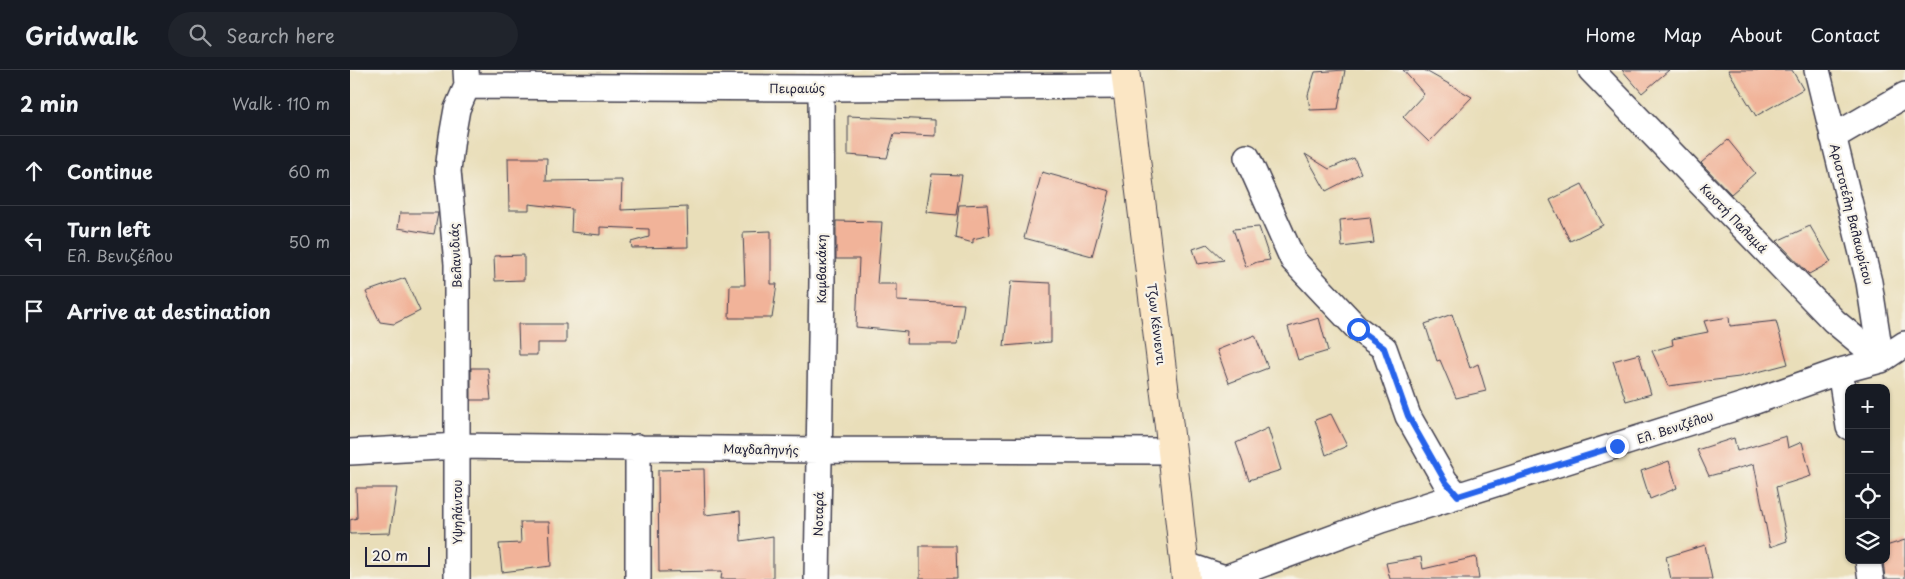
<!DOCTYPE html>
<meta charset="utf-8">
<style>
body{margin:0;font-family:"Playpen Sans",sans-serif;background:#20242c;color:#f1f3f6}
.controls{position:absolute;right:15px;bottom:15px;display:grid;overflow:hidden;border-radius:10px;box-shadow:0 1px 4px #0004}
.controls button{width:45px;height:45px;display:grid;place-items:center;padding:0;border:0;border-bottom:1px solid #363941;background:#171b24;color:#f1f3f6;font:25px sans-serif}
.scale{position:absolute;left:15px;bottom:12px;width:65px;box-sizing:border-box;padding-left:5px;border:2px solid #22223b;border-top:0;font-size:14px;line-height:18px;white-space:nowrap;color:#22223b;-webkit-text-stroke:4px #f7f3e8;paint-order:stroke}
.stop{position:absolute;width:15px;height:15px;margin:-11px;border:4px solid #2563eb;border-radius:50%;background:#fff}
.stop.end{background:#2563eb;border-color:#fff;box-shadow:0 1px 5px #0008}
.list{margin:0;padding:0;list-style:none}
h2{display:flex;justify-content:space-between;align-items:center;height:65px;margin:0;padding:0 20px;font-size:21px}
h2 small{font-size:16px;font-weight:400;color:#9ea1a6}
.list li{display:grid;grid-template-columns:32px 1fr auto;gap:15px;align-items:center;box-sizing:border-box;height:70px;padding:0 20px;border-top:1px solid #363941}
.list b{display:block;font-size:19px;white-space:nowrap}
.list p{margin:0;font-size:16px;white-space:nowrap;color:#9ea1a6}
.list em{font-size:16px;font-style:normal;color:#9ea1a6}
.icon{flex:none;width:28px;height:28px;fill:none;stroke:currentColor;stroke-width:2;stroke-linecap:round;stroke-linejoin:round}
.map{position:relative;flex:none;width:1555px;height:509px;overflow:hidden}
header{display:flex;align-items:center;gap:30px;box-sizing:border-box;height:70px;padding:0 25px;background:#171b24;border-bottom:1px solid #363941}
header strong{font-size:24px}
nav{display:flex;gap:28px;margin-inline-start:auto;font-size:18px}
.search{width:350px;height:45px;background:#20242c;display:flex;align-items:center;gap:12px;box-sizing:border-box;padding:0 18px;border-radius:28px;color:#9ea1a6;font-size:19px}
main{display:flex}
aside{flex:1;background:#171b24}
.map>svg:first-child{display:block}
.building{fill:#f1b399}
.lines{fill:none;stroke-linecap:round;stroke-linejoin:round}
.street-casing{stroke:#403e4e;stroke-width:28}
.secondary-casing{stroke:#403e4e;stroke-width:30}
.street{stroke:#fff;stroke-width:25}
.secondary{stroke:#fbe6c4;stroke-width:28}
.route{stroke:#2563eb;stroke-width:6}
.labels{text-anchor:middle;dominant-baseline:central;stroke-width:4.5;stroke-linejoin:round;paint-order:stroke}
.street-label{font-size:12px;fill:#22223b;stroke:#f7f3e8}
</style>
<header>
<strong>Gridwalk</strong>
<div class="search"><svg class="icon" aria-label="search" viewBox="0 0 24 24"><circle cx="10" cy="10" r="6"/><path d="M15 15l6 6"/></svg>Search here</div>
<nav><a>Home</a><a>Map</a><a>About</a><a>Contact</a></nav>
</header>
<main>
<aside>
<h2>2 min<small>Walk · 110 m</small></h2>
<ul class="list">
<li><svg class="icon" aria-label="ahead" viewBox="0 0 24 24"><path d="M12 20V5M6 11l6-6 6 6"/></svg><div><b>Continue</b></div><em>60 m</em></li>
<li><svg class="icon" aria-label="left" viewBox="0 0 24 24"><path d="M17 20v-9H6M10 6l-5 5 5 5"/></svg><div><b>Turn left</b><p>Ελ. Βενιζέλου</p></div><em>50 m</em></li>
<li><svg class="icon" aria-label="arrive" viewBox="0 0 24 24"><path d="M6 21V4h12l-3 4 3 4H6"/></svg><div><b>Arrive at destination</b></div></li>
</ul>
</aside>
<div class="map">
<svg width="1555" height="509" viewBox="0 0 1555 509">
<rect width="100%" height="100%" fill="#f7f3e8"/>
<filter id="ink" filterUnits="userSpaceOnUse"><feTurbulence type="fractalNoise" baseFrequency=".02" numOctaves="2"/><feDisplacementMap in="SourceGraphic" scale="10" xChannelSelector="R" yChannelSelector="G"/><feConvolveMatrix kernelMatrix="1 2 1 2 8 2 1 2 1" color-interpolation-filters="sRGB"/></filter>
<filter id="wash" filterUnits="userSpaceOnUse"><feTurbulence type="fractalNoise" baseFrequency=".0096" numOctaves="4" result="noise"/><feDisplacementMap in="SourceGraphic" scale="20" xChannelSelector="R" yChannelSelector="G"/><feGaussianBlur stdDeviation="1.12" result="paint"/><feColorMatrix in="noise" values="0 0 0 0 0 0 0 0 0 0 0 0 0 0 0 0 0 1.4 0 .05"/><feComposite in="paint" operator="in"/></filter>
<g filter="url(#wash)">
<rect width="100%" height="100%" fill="#e9deb9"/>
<g id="blocks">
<path class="building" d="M995,0l-7,39 -28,1 -2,-15 7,-23z
M1053,0h21l48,27 -43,45 -26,-25 21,-23z
M1272,0h47l-27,23z
M1378,0h64l11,19 -47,27z
M498,46l87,4v16l-41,-2 -7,24 -39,-3z
M1378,70l27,33 -24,21 -30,-31z
M955,84l24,15 25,-11 7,15 -35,18z
M158,88h39l-1,23 76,-1 -1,30 66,-3 1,40 -56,1 -1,-6 18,-5v-8l-49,-2v8l-29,-3 1,-23 -43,-5v6h-20z
M692,102l68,19 -18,65 -68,-18z
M582,104l30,1 -6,40 -30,-3z
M1232,114l21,41 -33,16 -20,-41z
M637,134l3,31 -17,4v4l-18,-5 4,-33z
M50,143h38l-4,21 -36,-6z
M1020,147l4,26 -32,4 -2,-27z
M486,151l46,1 -5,62h20v17l67,3 -6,40h-52l1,-12 -51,-5 3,-68h-23z
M1460,156l21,36 -22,12 -32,-33z
M909,157l11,33 -13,2 -11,5 -13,-38z
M421,161v53h6l-5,34h-43l1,-33h15l-2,-53z
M857,174l17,16 -26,4 -5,-15z
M174,185v25l-29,1 -1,-25z
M55,208l15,33 -26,13 -14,-2 -14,-30z
M661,211l40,2v59l-47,4z
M1102,244l18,54 8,-4 8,27 -30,7 -16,-38 -3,1 -12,-37z
M1379,247l1,9 46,-5 12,43 -49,13 -71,9 -16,-35 21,-6 -1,-6 36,-7 -4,-11z
M969,248l9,33 -30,9 -10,-33z
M168,254h48v19h-29v12h-18z
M905,265l13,33 -39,15 -12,-33z
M1289,284l12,40 -25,7 -13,-40z
M121,298h17l3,32h-20z
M981,344l16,32 -21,9 -11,-35z
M918,358l13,42 -32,10 -13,-37z
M1436,366l2,12 14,-6 9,34 -35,11 11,54 -17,6 -16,-83 -45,12 -12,-26 37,-12 3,13z
M1319,391l8,27 -27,11 -9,-28z
M354,399l1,46 35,-4 1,30 32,-5v43h-52l1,-8 -63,1 -1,-102z
M6,418h41l-7,45 -40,1v-14l7,-2z
M170,452h29l2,44 -49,6 -3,-28 22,-1z
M1555,470v39h-20l-2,-19h3v-14z
M1355,475l7,34h-41l-5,-22z
M570,476h36l1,33h-37z
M1071,487l2,12 53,-12 3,22h-89l-4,-16z"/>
</g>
</g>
<g filter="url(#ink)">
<use href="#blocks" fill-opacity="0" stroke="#403e4e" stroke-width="1"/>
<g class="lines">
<g class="street-casing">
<path id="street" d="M1241,0l243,251 47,39
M1467,0l52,212 12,78
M117,16l354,2 306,-2
M1483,67l72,-42
M897,87l46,103 65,69 26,19 24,68 37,65 13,15
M1490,301l9,56
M288,377v132
M0,382l108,-6 361,4 353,1
M1518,490l3,19
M836,495l39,13 156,-58 369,-117 90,-32 41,-11 24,-16
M107,509v-315l-9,-93 4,-34 5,-28 10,-23 -1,-16
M467,509l5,-298 -1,-193"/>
</g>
<g class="secondary-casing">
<path id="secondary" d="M775,0l47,381 14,128"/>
</g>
<use href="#street" class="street"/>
<use href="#secondary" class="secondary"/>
</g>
</g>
<g class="lines" filter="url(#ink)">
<path class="route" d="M1008,259l26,19 24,68 37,65 13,15 159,-50"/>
</g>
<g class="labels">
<g class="street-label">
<text x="447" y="18">Πειραιώς</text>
<text transform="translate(1502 144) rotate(76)">Αριστοτέλη Βαλαωρίτου</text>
<text transform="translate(1384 148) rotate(46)">Κωστή Παλαμά</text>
<text transform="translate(105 186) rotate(-93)">Βελανιδιάς</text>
<text transform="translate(471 199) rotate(-90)">Καμβακάκη</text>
<text transform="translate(807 254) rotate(83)">Τζων Κέννεντι</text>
<text transform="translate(1325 357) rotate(-18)">Ελ. Βενιζέλου</text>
<text transform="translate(411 379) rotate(1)">Μαγδαληνής</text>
<text transform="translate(107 442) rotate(-90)">Υψηλάντου</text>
<text transform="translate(468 444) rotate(-89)">Νοταρά</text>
</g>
</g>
</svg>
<div class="controls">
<button>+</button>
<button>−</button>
<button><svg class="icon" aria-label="locate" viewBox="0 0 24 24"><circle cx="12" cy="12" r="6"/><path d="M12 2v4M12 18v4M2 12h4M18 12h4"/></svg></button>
<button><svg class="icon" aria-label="layers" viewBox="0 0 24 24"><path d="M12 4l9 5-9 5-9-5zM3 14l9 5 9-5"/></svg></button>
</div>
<div class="scale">20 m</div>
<div class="stop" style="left:1008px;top:259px"></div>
<div class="stop end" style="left:1267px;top:376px"></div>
</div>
</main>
